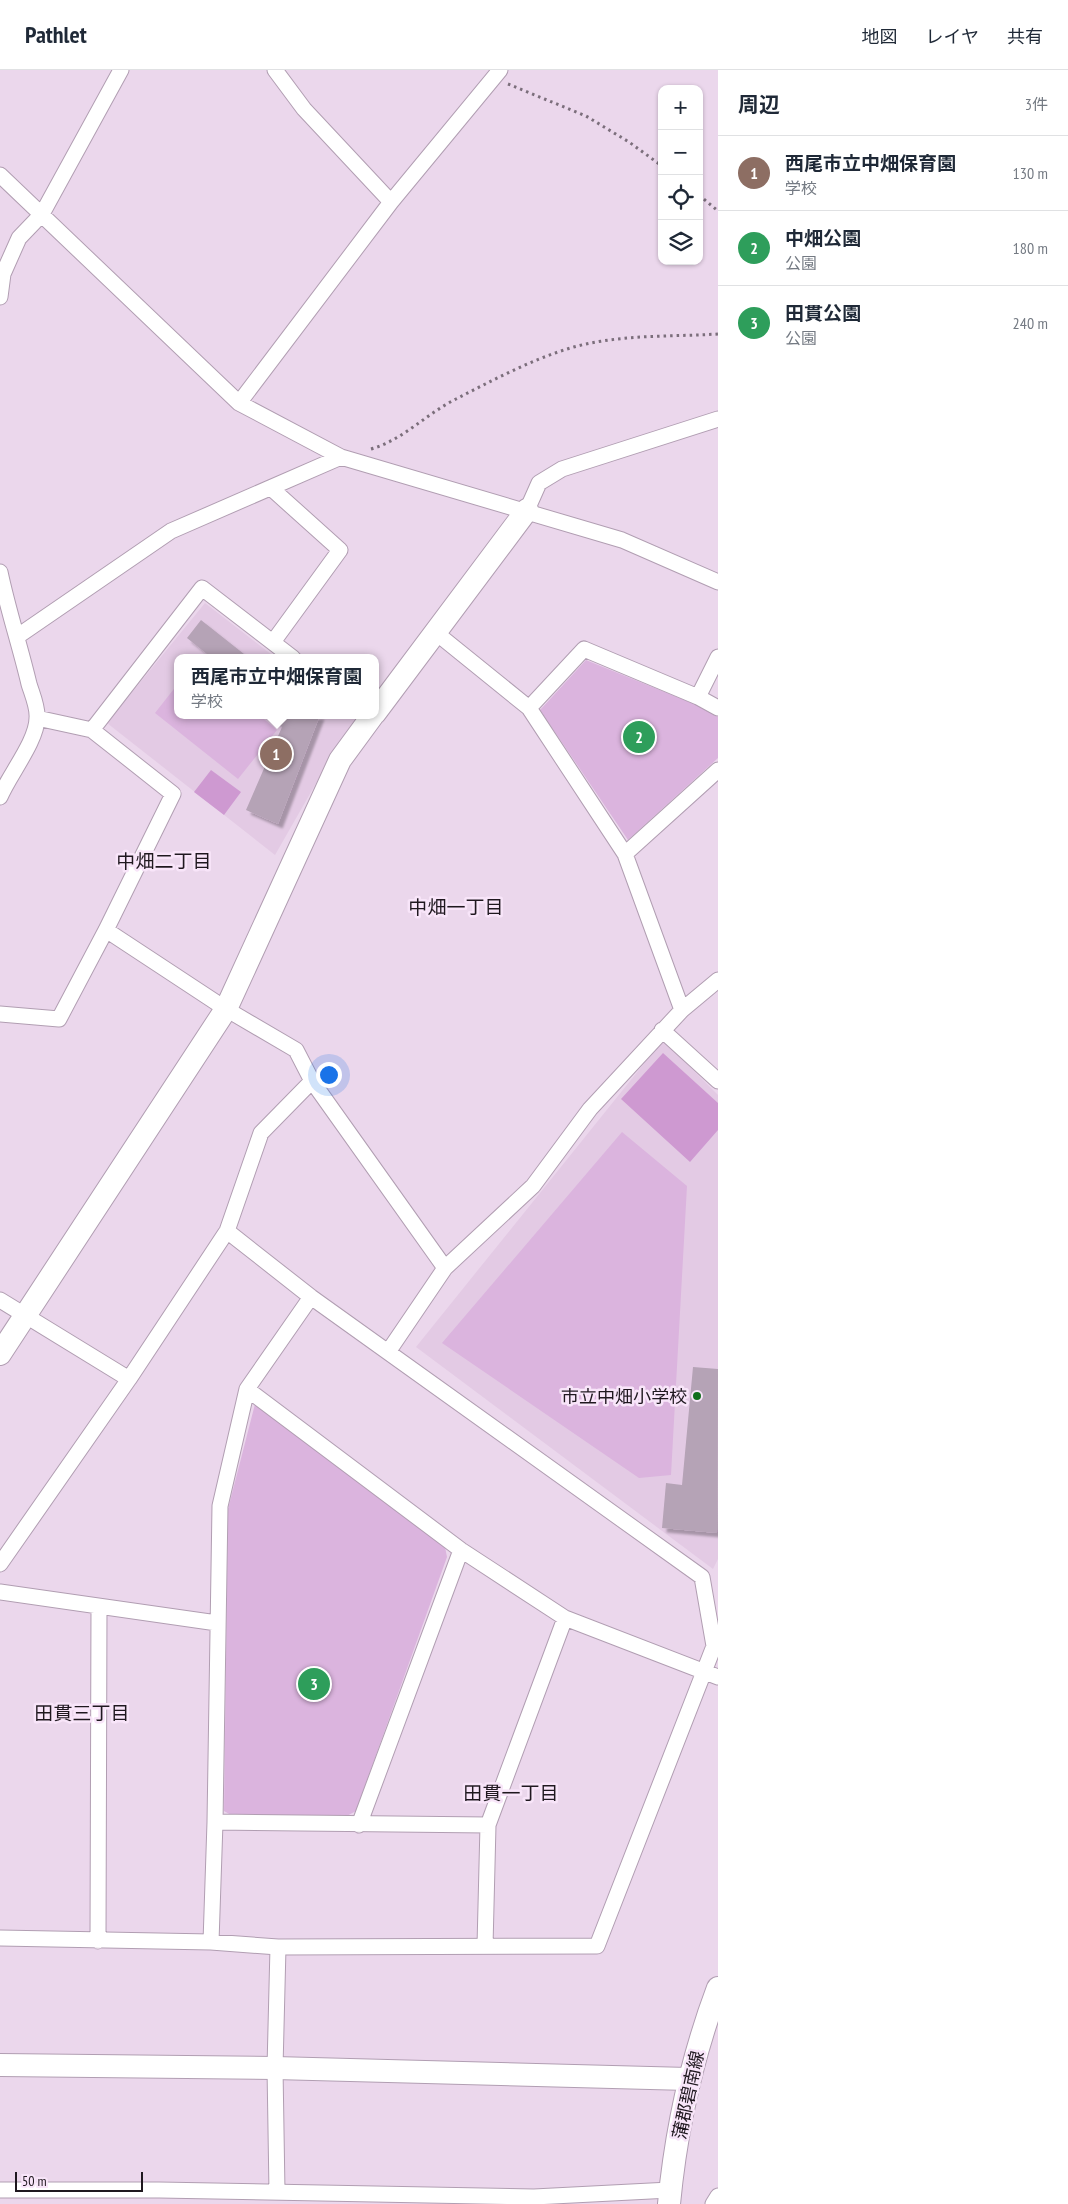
<!DOCTYPE html>
<html lang="ja">
<meta charset="utf-8">
<style>
body{margin:0;font-family:"PT Sans Narrow","Noto Sans JP",sans-serif;background:#f6f6f7;color:#1f2937}
.controls{position:absolute;right:15px;top:15px;display:grid;overflow:hidden;border-radius:10px;box-shadow:0 1px 4px #0004}
.controls button{width:45px;height:45px;display:grid;place-items:center;padding:0;border:0;border-bottom:1px solid #e0e1e3;background:#fff;color:#1f2937;font:25px sans-serif}
.scale{position:absolute;left:15px;bottom:12px;width:128px;box-sizing:border-box;padding-left:5px;border:2px solid #1f181f;border-top:0;font-size:14px;line-height:18px;white-space:nowrap;color:#1f181f;-webkit-text-stroke:4px #f8e5f9;paint-order:stroke}
.you{position:absolute;left:328px;top:1004px;width:18px;height:18px;margin:-12px;border:4px solid #fff;border-radius:50%;background:#1a73e8;box-shadow:0 0 0 8px #1a73e833}
.badge{display:grid;place-items:center;width:32px;height:32px;border-radius:50%;background:#b45309;color:#fff;font-size:16px;font-weight:700}
.pin{position:absolute;translate:-50% -50%;border:2px solid #fff;box-shadow:0 1px 5px #0006}
.popup{position:absolute;left:174px;top:584px;width:205px;height:65px;box-sizing:border-box;display:grid;place-content:center;border-radius:10px;background:#fff;filter:drop-shadow(0 1px 4px #0005);font-size:16px;white-space:nowrap;color:#747a83}
.popup b{font-size:19px;color:#1f2937}
.popup::after{content:'';position:absolute;left:50%;top:100%;margin-left:-10px;border:10px solid transparent;border-top-color:#fff}
.list{margin:0;padding:0;list-style:none}
h2{display:flex;justify-content:space-between;align-items:center;height:65px;margin:0;padding:0 20px;font-size:21px}
h2 small{font-size:16px;font-weight:400;color:#747a83}
.list li{display:grid;grid-template-columns:32px 1fr auto;gap:15px;align-items:center;box-sizing:border-box;height:75px;padding:0 20px;border-top:1px solid #e0e1e3}
.list b{display:block;font-size:19px;white-space:nowrap}
.list p{margin:0;font-size:16px;white-space:nowrap;color:#747a83}
.list em{font-size:16px;font-style:normal;color:#747a83}
.icon{flex:none;width:28px;height:28px;fill:none;stroke:currentColor;stroke-width:2;stroke-linecap:round;stroke-linejoin:round}
.map{position:relative;flex:none;width:718px;height:2134px;overflow:hidden}
header{display:flex;align-items:center;gap:30px;box-sizing:border-box;height:70px;padding:0 25px;background:#fff;border-bottom:1px solid #e0e1e3}
header strong{font-size:24px}
nav{display:flex;gap:28px;margin-inline-start:auto;font-size:18px}
main{display:flex}
aside{flex:1;background:#fff}
.map>svg:first-child{display:block}
.built{fill:#e3cae4}
.green{fill:#dbb4de}
.water{fill:#ce99d1}
.building{fill:#b5a3b6;filter:url(#shadow)}
.lines{fill:none;stroke-linecap:round;stroke-linejoin:round}
.street-casing{stroke:#b19eb2;stroke-width:17}
.secondary-casing{stroke:#b19eb2;stroke-width:24}
.path{stroke:#7b6e7b;stroke-width:3;stroke-dasharray:2.5 4;stroke-linecap:butt}
.street{stroke:#fff;stroke-width:15}
.secondary{stroke:#fff;stroke-width:22}
.poi-dot{fill:#116f1c;stroke:#f8e5f9;stroke-width:2}
.labels{text-anchor:middle;dominant-baseline:central;stroke-width:5;stroke-linejoin:round;paint-order:stroke}
.poi-label{font-size:18px;fill:#1f181f;stroke:#f8e5f9;text-anchor:end}
.street-label{font-size:18px;fill:#1f181f;stroke:#f8e5f9}
.neighbourhood-label{font-size:19px;fill:#1f181f;stroke:#f8e5f9}
</style>
<header>
<strong>Pathlet</strong>
<nav><a>地図</a><a>レイヤ</a><a>共有</a></nav>
</header>
<main>
<div class="map">
<svg width="718" height="2134" viewBox="0 0 718 2134">
<defs>
<filter id="shadow"><feDropShadow dx="4.5" dy="4.5" stdDeviation="1" flood-color="#0004"/></filter>
</defs>
<rect width="100%" height="100%" fill="#ebd7ec"/>
<path class="built" d="M205,533l71,55h-99v57h173l8,6 -23,29 -60,105 -168,-132z
M663,970l55,55v464l-5,10 -297,-222z"/>
<path class="green" d="M586,590l108,44 24,13v41l-90,82 -88,-130z
M177,615v30h82l18,15 -39,49 -83,-66z
M622,1062l65,54 -16,289 -32,3 -197,-135z
M255,1334l190,143 2,10 -91,254 -11,6 -114,-2 -7,-4 4,-302z"/>
<path class="water" d="M211,700l30,22 -17,23 -30,-23z
M663,983l55,50v27l-28,32 -69,-63z"/>
<path class="building" d="M201,550l48,38h-37l-25,-20z
M269,645h51l-42,109 -32,-14 36,-83z
M693,1297l25,2 -1,164 -55,-5 4,-45 16,2z"/>
<g class="lines">
<g class="street-casing">
<path id="street" d="M275,0l29,39 87,93
M0,105l239,228 102,54 281,83 96,42
M0,227l3,-23 16,-36 23,-24 79,-144
M239,333l152,-201 109,-132
M271,418l69,62 -67,92
M527,440l12,-27 23,-14 156,-50
M0,502c8,38 20,74 29,112 3,10 9,23 8,34 0,23 -28,57 -37,79
M435,562l94,76 96,146 57,156
M18,566l153,-105 170,-74
M698,627l20,-40
M529,638l55,-59 114,48 20,11
M92,660l110,-142 91,70
M625,784l93,-84
M106,860l120,79 70,41 16,31 133,187
M0,944l59,5 47,-89 67,-136 -81,-64 -55,-12
M662,960l56,51
M0,1230l129,79
M388,1282l57,-84 88,-82 57,-77 92,-99 36,-30
M247,1319l214,161 104,68 153,59
M0,1494l129,-185 98,-148 34,-98 51,-52
M0,1522l217,31
M215,1752l273,3
M359,1755l102,-275
M0,1868l211,4 67,5 319,-1 117,-300 -12,-69 -391,-280 -84,-66
M98,1871l1,-335
M211,1872l4,-120 5,-316 27,-117 64,-92
M485,1876l3,-121 77,-207
M0,2120h159l375,7 136,-7
M277,2122l-2,-124 3,-121
M713,2134l5,-8"/>
</g>
<g class="secondary-casing">
<path id="secondary" d="M375,643l152,-203
M0,1284l226,-345 114,-249 33,-45
M0,1995l275,3 413,11
M669,2134c7,-74 23,-147 49,-216"/>
</g>
<path class="path" d="M508,14l78,32 43,26 33,24
M699,125l19,16
M371,379c32,-9 55,-35 85,-50 35,-18 73,-38 111,-50 48,-15 101,-12 151,-15"/>
<use href="#street" class="street"/>
<use href="#secondary" class="secondary"/>
</g>
<circle class="poi-dot" cx="697" cy="1326" r="5"/>
<g class="labels">
<g class="poi-label">
<text x="687" y="1326">市立中畑小学校</text>
</g>
<g class="street-label">
<text transform="translate(688 2025) rotate(-78)">蒲郡碧南線</text>
</g>
<g class="neighbourhood-label">
<text x="164" y="791">中畑二丁目</text>
<text x="456" y="837">中畑一丁目</text>
<text x="82" y="1643">田貫三丁目</text>
<text x="511" y="1723">田貫一丁目</text>
</g>
</g>
</svg>
<div class="controls">
<button>+</button>
<button>−</button>
<button><svg class="icon" aria-label="locate" viewBox="0 0 24 24"><circle cx="12" cy="12" r="6"/><path d="M12 2v4M12 18v4M2 12h4M18 12h4"/></svg></button>
<button><svg class="icon" aria-label="layers" viewBox="0 0 24 24"><path d="M12 4l9 5-9 5-9-5zM3 14l9 5 9-5"/></svg></button>
</div>
<div class="scale">50 m</div>
<div class="you"></div>
<div class="pin badge" style="left:276px;top:684px;background:#8d6e63">1</div>
<div class="popup"><b>西尾市立中畑保育園</b>学校</div>
<div class="pin badge" style="left:639px;top:667px;background:#2e9e5b">2</div>
<div class="pin badge" style="left:314px;top:1614px;background:#2e9e5b">3</div>
</div>
<aside>
<h2>周辺<small>3件</small></h2>
<ul class="list">
<li><span class="badge" style="background:#8d6e63">1</span><div><b>西尾市立中畑保育園</b><p>学校</p></div><em>130 m</em></li>
<li><span class="badge" style="background:#2e9e5b">2</span><div><b>中畑公園</b><p>公園</p></div><em>180 m</em></li>
<li><span class="badge" style="background:#2e9e5b">3</span><div><b>田貫公園</b><p>公園</p></div><em>240 m</em></li>
</ul>
</aside>
</main>
